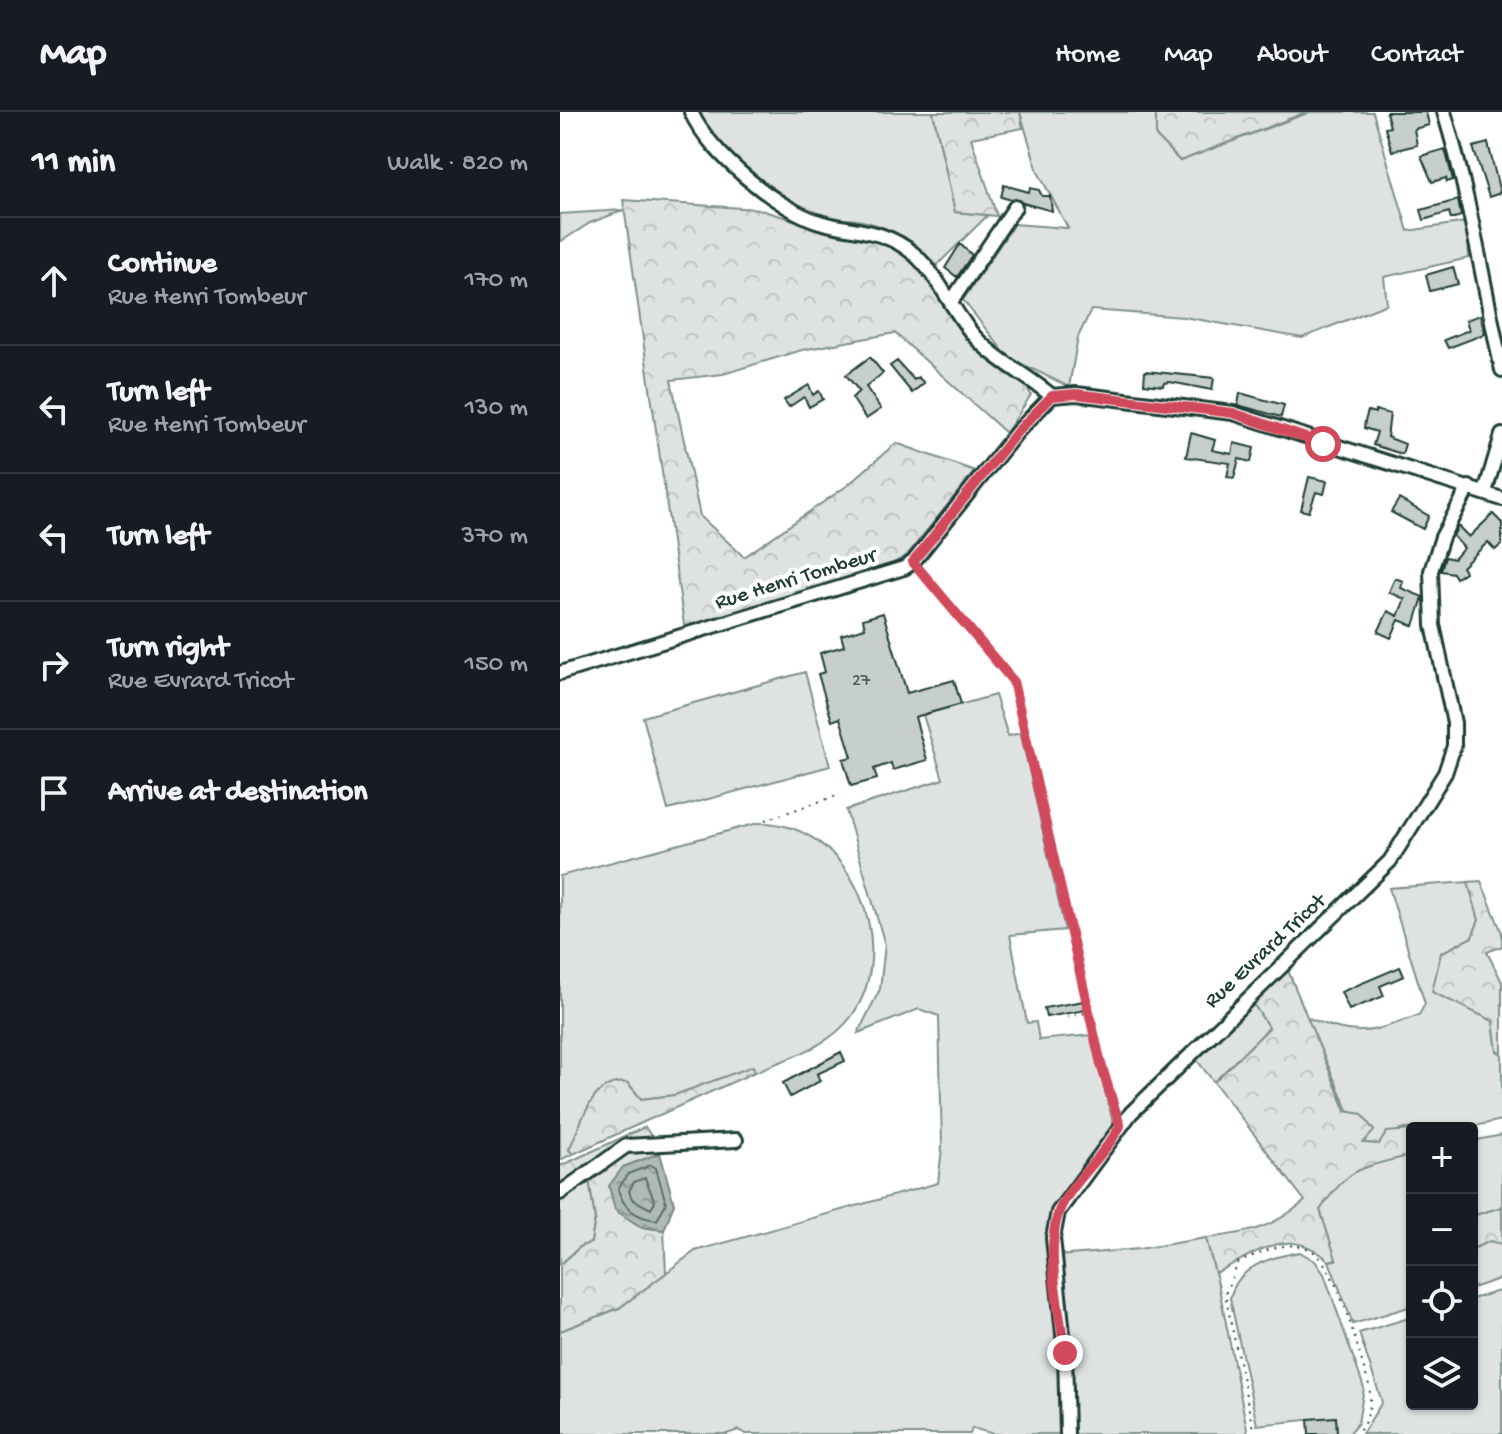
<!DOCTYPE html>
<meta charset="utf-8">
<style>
body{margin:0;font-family:"Gochi Hand",sans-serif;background:#242831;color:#f1f3f6}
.controls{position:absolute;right:24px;bottom:24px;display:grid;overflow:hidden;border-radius:8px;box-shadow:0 2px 6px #0004}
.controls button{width:72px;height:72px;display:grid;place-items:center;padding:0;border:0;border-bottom:2px solid #363941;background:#171b24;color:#f1f3f6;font:40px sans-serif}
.stop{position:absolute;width:24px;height:24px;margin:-18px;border:6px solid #d1495b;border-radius:50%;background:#fff}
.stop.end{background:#d1495b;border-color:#fff;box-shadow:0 2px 8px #0008}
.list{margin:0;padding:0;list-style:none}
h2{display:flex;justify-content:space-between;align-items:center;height:104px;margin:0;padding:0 32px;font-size:34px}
h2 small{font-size:26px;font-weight:400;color:#9ea1a6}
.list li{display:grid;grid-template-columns:52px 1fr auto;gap:24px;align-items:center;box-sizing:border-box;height:128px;padding:0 32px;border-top:2px solid #363941}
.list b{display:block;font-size:30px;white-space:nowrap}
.list p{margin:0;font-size:26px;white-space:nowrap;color:#9ea1a6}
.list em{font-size:26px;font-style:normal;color:#9ea1a6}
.icon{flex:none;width:44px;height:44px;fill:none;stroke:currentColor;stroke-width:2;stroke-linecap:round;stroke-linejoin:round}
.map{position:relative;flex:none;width:942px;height:1322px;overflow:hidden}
header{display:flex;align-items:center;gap:48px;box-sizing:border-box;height:112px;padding:0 40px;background:#171b24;border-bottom:2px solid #363941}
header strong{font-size:38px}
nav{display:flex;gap:44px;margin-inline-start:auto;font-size:28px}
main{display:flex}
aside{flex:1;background:#171b24}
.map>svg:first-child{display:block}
.green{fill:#dee3e2;stroke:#7e908b;stroke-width:2}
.forest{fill:url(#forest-crowns);stroke:#7e908b;stroke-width:2}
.water{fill:url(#water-ripples);stroke:#758883;stroke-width:2}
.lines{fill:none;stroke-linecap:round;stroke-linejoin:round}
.shore{stroke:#596f68;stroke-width:2}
.building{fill:#c7cfcc;stroke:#1f3d34;stroke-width:2}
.minor-casing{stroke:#1f3d34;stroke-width:18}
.path{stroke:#1f3d34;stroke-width:2;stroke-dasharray:2 6;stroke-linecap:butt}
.minor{stroke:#fff;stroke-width:12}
.route{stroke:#d1495b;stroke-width:10}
.labels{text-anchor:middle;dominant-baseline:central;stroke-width:8;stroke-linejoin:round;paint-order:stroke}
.number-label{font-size:18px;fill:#49625a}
.street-label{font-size:22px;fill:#1f3d34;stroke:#fff}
</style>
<header>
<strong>Map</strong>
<nav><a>Home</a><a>Map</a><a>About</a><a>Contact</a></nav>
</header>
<main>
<aside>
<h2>11 min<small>Walk · 820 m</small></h2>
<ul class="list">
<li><svg class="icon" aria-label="ahead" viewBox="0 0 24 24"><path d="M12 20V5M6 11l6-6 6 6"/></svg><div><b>Continue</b><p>Rue Henri Tombeur</p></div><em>170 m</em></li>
<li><svg class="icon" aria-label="left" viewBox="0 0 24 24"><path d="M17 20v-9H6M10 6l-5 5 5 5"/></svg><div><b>Turn left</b><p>Rue Henri Tombeur</p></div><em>130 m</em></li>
<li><svg class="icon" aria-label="left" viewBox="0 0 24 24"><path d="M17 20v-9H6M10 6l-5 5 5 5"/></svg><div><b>Turn left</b></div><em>370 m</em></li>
<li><svg class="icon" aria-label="right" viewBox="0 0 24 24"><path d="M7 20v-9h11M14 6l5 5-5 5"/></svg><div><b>Turn right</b><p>Rue Evrard Tricot</p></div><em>150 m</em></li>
<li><svg class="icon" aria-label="arrive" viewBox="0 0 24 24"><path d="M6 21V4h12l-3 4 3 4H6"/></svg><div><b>Arrive at destination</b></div></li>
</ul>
</aside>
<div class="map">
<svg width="942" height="1322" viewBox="0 0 942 1322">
<defs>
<pattern id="forest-crowns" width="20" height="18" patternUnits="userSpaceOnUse" patternTransform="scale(2)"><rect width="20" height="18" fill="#dee3e2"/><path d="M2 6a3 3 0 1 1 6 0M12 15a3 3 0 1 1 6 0" fill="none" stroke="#bec4c2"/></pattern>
<pattern id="water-ripples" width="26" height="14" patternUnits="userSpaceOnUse" patternTransform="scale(2)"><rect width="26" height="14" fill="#afbab7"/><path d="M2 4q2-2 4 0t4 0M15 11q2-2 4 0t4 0" fill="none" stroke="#8e9896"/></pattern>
</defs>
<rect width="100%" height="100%" fill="#fff"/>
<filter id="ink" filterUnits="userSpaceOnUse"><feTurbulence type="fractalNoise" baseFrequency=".0125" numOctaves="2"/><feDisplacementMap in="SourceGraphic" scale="16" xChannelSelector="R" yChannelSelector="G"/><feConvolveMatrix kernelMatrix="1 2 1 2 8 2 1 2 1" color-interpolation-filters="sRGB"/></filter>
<g filter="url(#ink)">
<path class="green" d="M140,0h233l22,100 33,3 -53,52c-22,-23 -44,-42 -78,-47 -12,-1 -25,-1 -37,-4 -35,-9 -109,-69 -120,-104z
M460,0h136v24l24,25 130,-49h63l35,119 59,-9 2,36 -85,19 3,27 -85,34 -118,-21 -93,-7 -13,27 -9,50 -61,-30 -45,-57 51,-76 54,4 -30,-56z
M64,98l-34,13 -30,19v-28z
M245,560l25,94 -162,44 -25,-93z
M435,583l13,41 13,-3 44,197 -55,5 17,88 9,-1 3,18 52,-5 24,95 -61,81 10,223h-70l-22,-6 -2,6h-224l-8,-4 -11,4h-167v-103l59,-23 76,-57 243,-68 4,-35 -3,-132 -20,-7 -61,24 22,-44 5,-44 -39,-135 97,-31 -20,-64z
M198,711c94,-2 144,124 93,194 -22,30 -63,41 -96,55l-2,-5 -78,28 -34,4 -13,-16 -59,66 4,5 -13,6v-284z
M908,770l11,38 -7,18 -31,15 52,68 4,30 5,3v66l-36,8 -65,1 -21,15 -17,-1 -57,-126c52,21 62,17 113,-2l6,-11 -36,-116z
M689,885l20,31 -55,54 -22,-28z
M942,1023v72l-30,9v-75z
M852,1043v151l-59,18 -24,-63 7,-1 -16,-50c30,-45 41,-42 92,-55z
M29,1066l6,41 -4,24 -10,3 -21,19v-69z
M646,1126l13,50 29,146h-177l-3,-121 -10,-57 81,-7z
M930,1129l12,3v34l-30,10v-39z
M740,1140l15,9 9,13 40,114 -6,35 -9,11h-12l-1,-17 -79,8 -27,-127c8,-32 40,-41 70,-46z
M942,1178v144h-140l20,-32 -23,-69 53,-16v87h60v-105z"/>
<path class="forest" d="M373,0h87l3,16 -52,10 26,78 -42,-4z
M596,0h151l-127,49 -24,-25z
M63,88l134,9 77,23 36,4 24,9 32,27 24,43 22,30 53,37 6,13 -25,38 -111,-100 -93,17 -79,24 -52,6 29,136 44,41 104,-72 48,-42 79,28 -68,84 -25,15 -197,62z
M921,769l21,52v13l-15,6 15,30v72l-5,-3 -4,-30 -61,-29 9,-39 31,-16 7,-17 -11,-38z
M725,851l61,148 16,3 12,17 -11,12 16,1 8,-12 25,-2v25c-51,13 -62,10 -92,55l16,49 -7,2c-42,-39 -73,-6 -114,12l-9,-35c43,-5 65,-9 99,-37l-91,-119 55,-54 -20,-31z
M193,954l2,6 -182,82 -4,-4c13,-28 23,-73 59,-67l13,16 34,-4z
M85,1015l11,16h-33l-63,46v-23z
M100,1036v5l-37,14 18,60 23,3 2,43 -47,35 -59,23v-66l21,-19 10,-3 4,-24 -6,-41 38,-26z
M942,1095v37l-12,-3 -18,8v-33z"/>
<path class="water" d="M100,1041l14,51 -10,26 -23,-3 -26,-17 -6,-24 14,-19z"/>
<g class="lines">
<path class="shore" d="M91,1053l5,3 10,35 -9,17c-21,-2 -34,-12 -39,-31l10,-15z
M85,1066l10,24 -4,7 -19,-10 -3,-8 5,-9z"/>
</g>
<path class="building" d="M826,0h40l3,13 -15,4 3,16 -25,6 -7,-23 5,-1z
M928,31l12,50 -11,4 -16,-50z
M885,37l8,31 -6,2 -1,-4 -14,4 -11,-26z
M444,73l25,7 1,-4 9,2 3,6h8l2,15 -51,-14z
M898,88l3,16 -10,3 -2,-7 -25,8 -3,-10z
M400,132l12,11 -15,22 -12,-9z
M893,155l5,17 -28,7 -4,-16z
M920,203l5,19 -37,14 -4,-8 25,-10 -3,-10z
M310,245l13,16 -17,14 15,22 -15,10 -14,-21 7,-7 -13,-16z
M337,249l17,19 4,-3 6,6 -12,10 -22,-27z
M585,259l69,7 -2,12 -42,-8 -6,1 -1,3 -19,-2z
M249,273l4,10 6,-4 4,8 -14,8 -5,-10 -15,10 -5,-7z
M680,281l44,12 -3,12 -43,-12z
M815,298l15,4 -3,23 18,7 -3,10 -29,-9 4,-13 -13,-4 1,-7 3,-10 7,2z
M631,321l24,7 -3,10 20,4 2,-11 20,5 -3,14 -12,-3 -5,19 -7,-1 3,-14 -44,-6z
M749,365l18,4 -3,13 -8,-2 -7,20 -8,-2z
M839,387l30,17 -6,13 -32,-17z
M933,402l9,9v21l-7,6 -7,-8 -26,25 3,5 -9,6 -3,-5 -12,-2 4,-14 9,2 10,-11 -11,-12 5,-10 11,11z
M835,466l8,3 -2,7 22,9 -9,29 -15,-6 -8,18 -13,-6 10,-21 10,5 7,-17 -16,-7z
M323,501l24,80 47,-13 7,24 -46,13 12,43 -34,10 -2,-7 -17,6 3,10 -26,7 -8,-27 9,-2 -12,-39 -8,3 -14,-47 7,-2 -5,-19 24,-7 -3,-11 24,-7 -2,-9z
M840,855l4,9 -24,10 4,10 -35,14 -8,-18z
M524,889l2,9 -40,7 -2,-9z
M281,940l4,9 -28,13 3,7 -30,16 -7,-14z
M776,1305l1,17h-28l-1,-15z"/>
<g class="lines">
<g class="minor-casing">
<path id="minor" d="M131,0c18,41 89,100 132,111 34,9 62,6 91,31 26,23 38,57 61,83 22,24 52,38 77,59
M884,0c26,85 39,171 58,258
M391,190l64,-95
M925,380l17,-57
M0,561l344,-105 9,-6 104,-130 35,-36 24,-2 157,19 269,86
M0,1081l66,-47 110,-6
M507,1322l-2,-81 -12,-115 5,-26 73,-99 259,-252 55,-88 9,-27v-23l-21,-98 -2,-54 11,-34 27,-50"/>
</g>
<path class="path" d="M361,459l92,110 77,335
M205,708l71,-24
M507,905l19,-4 4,3 25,98
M694,1322l-29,-140 13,-31c21,-10 47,-24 71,-14 28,12 50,106 60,136 3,19 0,34 -12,49"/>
<use href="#minor" class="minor"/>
</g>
</g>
<g class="lines" filter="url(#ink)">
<path class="route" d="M505,1241c-5,-42 -24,-114 -1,-152 16,-27 41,-46 56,-75l-19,-62 -88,-383 -100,-119 104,-130 35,-36 24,-2 157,19 90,31"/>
</g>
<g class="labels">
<g class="number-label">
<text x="301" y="569">27</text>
</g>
<g class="street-label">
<text transform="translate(236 468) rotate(-17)">Rue Henri Tombeur</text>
<text transform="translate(706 840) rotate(-43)">Rue Evrard Tricot</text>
</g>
</g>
</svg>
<div class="controls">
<button>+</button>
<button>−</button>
<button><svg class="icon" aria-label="locate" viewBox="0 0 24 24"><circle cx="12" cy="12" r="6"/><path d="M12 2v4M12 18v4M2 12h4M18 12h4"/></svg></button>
<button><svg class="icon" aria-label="layers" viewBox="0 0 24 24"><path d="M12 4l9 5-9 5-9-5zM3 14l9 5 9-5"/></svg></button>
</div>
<div class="stop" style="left:763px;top:332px"></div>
<div class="stop end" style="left:505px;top:1241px"></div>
</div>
</main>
